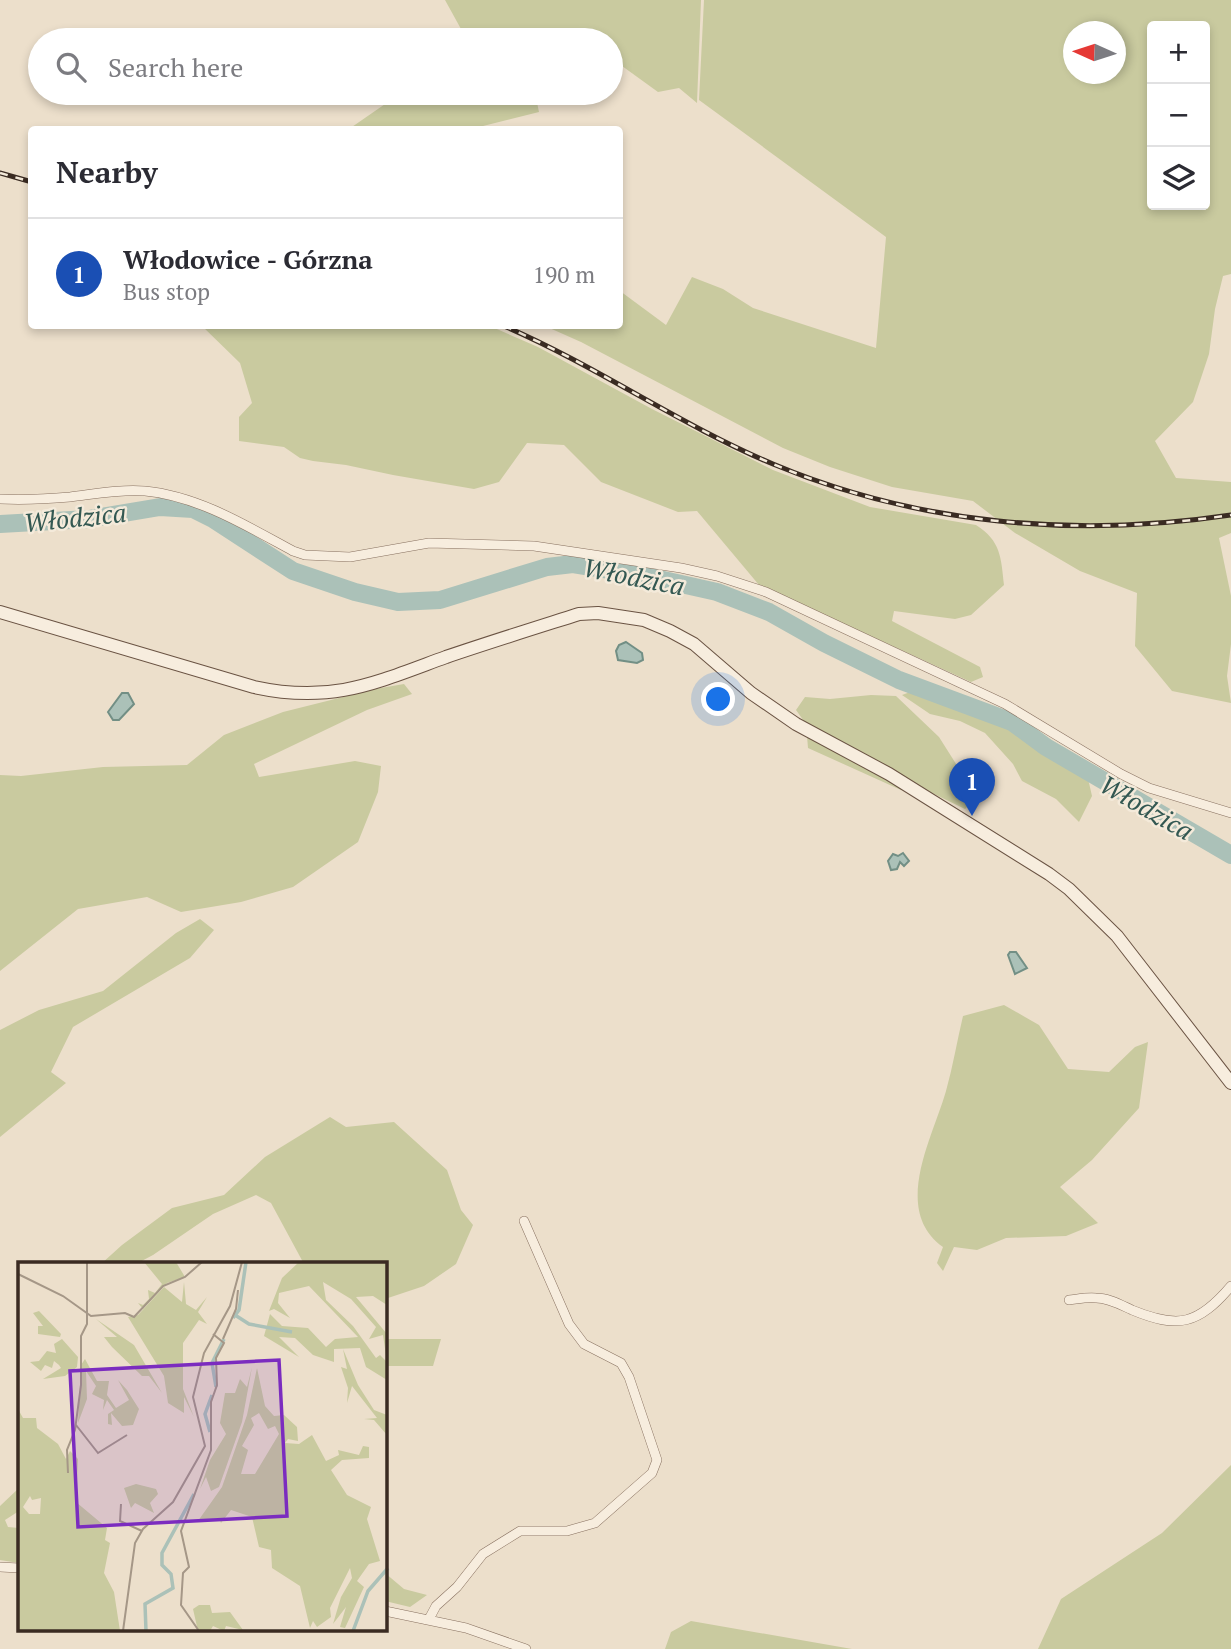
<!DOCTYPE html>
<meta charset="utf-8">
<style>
body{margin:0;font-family:"PT Serif",serif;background:#f2f2f3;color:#2b2b33}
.controls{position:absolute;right:21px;top:21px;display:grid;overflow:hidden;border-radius:7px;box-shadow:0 4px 10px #0003}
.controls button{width:63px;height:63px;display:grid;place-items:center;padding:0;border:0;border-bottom:2px solid #e1e1e2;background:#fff;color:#2b2b33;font:35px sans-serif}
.compass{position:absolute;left:1063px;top:21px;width:63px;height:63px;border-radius:50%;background:#fff;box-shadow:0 4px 10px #0003;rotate:273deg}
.you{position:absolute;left:719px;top:700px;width:24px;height:24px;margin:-18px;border:5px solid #fff;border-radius:50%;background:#1a73e8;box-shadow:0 0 0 10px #1a73e833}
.badge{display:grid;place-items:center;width:46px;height:46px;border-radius:50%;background:#93343e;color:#fff;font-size:23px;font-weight:700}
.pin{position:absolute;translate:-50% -58px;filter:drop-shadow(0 2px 4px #0008)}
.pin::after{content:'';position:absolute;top:37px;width:24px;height:21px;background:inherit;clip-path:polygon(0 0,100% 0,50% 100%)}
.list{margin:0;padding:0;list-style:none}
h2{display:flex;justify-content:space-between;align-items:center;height:91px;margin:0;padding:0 28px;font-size:30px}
h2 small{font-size:23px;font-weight:400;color:#7c7c81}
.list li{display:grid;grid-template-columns:46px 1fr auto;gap:21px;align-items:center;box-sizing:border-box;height:112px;padding:0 28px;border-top:2px solid #e1e1e2}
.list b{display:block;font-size:26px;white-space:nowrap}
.list p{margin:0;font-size:23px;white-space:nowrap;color:#7c7c81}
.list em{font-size:23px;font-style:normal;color:#7c7c81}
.icon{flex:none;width:38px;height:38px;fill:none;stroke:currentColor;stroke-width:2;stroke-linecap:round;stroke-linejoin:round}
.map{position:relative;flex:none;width:1231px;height:1649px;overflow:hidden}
.search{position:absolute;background:#fff;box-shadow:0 4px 10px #0003;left:28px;top:28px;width:595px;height:77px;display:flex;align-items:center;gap:18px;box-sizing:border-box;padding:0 24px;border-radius:38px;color:#7c7c81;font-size:26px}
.panel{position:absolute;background:#fff;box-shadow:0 4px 10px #0003;left:28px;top:126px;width:595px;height:203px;border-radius:7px}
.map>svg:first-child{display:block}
.green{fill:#c9ca9f;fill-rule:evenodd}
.water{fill:#abc1b8;stroke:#728f85;stroke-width:2}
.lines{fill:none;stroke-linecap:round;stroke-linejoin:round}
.river{stroke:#abc1b8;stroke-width:18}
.street-casing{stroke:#887160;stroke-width:10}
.secondary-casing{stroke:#6a5343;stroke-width:14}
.street{stroke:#f7edde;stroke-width:9}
.secondary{stroke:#f7edde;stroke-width:12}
.rail-casing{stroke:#3a2b22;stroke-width:5}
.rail{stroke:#f4eada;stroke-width:2.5;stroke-dasharray:8;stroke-linecap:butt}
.labels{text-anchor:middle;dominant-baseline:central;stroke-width:5;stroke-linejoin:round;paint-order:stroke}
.water-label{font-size:26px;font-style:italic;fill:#335852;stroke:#f4eada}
.inset-river{fill:none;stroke:#abc1b8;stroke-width:3.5}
.inset-road{fill:none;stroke:#a59787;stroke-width:2}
.view{fill:#7b2cbf;fill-opacity:0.15;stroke:#7b2cbf;stroke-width:3.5}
.inset-edge{fill:none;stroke:#3a2b22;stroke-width:3.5}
</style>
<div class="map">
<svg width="1231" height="1649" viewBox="0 0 1231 1649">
<rect width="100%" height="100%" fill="#ecdfcb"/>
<path class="green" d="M445,0h256l-4,103 -18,-15 -21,4 -47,-34v-18h-20l-10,-10 -9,10h-118l7,-11z
M704,0h527v274l-8,2 -8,33 -6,45 -16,48 -38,39 21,37 55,4v51l-12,5 12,58v48l-4,32 4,27 -59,-12 -37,-45 2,-53 -57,-22 -65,-38 -42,-32 -81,-14 -62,-20 -47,-19 -202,-106 -36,-16h75v-35l46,34 26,-48 31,12 30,19 123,40 10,-111 -187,-137zM1152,26h53v179h-53zM1074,32h42v42h-42z
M401,93h134l4,19 -68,17h-122z
M202,326h288l48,21 114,62 121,61 97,37 106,18c25,16 25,32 28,60l-33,30 -16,4 -61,-8 -2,10 88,46 3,10 -12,5 -212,-97 -62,-74 -19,1 -77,-30 -37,-37 -37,-2 -28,39 -25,7 -81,-14 -47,-10 -33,-4 -13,-3 -16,-11 -45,-6v-24l13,-14 -12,-40z
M404,684l8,10 -45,16 -113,54 5,13 96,-16 26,5 -3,26 -20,50 -65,45 -52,15 -60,10 -34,-15 -69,12 -78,62v-196l21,1 82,-9 84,-2 37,-30 59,-23 92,-23z
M910,692l43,15 76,19 55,35 8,35 -13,26 -23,-23 -34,-18 -9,-17 -28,-31 -25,-12 -30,-7 -28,-19z
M871,695l25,1 43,41 38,60 -12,12 -33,-16 -31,-3 -93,-42 -2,-24 -10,-14 9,-13 25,2z
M200,919l14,11 -24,28 -117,69 -22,45 15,11 -66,54v-107l39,-20 64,-19 73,-58z
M1004,1005l35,20 29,44 41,3 26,-25 13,-5 -9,66 -47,52 -32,27 38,36 -32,13 -60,2 -29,12 -23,-3 -11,24 -6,-8 6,-16c-52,-37 -10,-110 3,-156 7,-25 11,-50 17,-75z
M330,1117l16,10 48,-5 53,48 14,40 12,15 -17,39 -32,22 -39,13v-35h-81l-33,-61 -15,-8 -43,19 -60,41 -17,9h-35l21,-19 50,-37 52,-13 41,-38z
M385,1339h56l-8,27h-48z
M1231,1465v184h-193l23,-50 101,-66z
M19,1488v23l-14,9 3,7 11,1v35l-19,-3v-54z
M385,1573l19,16 23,6 -17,12 -25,-6z
M691,1621l161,28h-187l6,-17z"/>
<path class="water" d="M626,642l16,11 1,7 -6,3 -19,-3 -2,-9 3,-6z
M122,693h6l6,11 -15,16h-6l-5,-8z
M903,853l6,8 -5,5 -4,-4 -3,7 -6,1 -3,-9 5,-7 5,2z
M1010,952h6l11,16 -12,6 -7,-19z"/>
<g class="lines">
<path class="river" d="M0,524l89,-5 71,-12 33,2 20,10 80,52 62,21 43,10 42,-2 107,-33 26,-3 68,11 76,17 52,20 55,31 75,37 113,42 34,25 185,108"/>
<g class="street-casing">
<path id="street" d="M0,499c23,1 47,0 70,-2 25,-3 50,-8 75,-6 53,5 102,35 148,60l12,4 45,2 79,-14 105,3 147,22 36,8 49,16 239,112 116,70 28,14 82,25
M1069,1300c9,-1 18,-3 27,-2 13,0 25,7 36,12 46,19 66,15 99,-24
M0,1567l19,1
M385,1611l81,17 60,21
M429,1619l7,-13 21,-19 26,-33 37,-23h47l28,-8 57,-50 5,-13 -28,-83 -8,-14 -37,-19 -15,-20 -45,-103"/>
</g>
<g class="secondary-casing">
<path id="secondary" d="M0,612l254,75c78,17 121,-4 192,-30 44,-15 89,-29 133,-43l19,-1 46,7 26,11 24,13 57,49 45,31 93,50 160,100 20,15 48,47 114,147"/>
</g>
<use href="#street" class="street"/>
<use href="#secondary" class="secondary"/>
<g class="rail-casing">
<path id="rail" d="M0,173l32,9
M504,326c93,40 176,99 269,138 145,61 304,74 458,51"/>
</g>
<use href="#rail" class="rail"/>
</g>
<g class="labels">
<g class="water-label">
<text transform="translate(75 517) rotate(-6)">Włodzica</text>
<text transform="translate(634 576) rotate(11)">Włodzica</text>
<text transform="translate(1147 807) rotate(30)">Włodzica</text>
</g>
</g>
<g transform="translate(18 1262)">
<rect width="369" height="369" fill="#ecdfcb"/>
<path d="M126,0h32l9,15 -18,6 -24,26 -5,-6 5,2 6,-6 -1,-9 7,3 7,-9zM281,0h88v43l-14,-9 -17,1 31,37v46l-21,-13 -6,-19 -26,1v13l-21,-7 -18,-17 -16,-1 20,20 -35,-21 6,-22 12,12 26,2 18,19 9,-8 23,-2 -49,-51 -30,7 -1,10 12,15 -16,-9 -5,2 13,-33zM305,20l28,17 25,28 -7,12 14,-4 4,27 -7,-7 -4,3 -23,-32 -27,-26zM166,20l2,22 10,6 11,-13 -9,15 9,12 -8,-4 -16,23v46l11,28 -10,-20v16l-16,-10 -4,-27 -36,-59 10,-2 26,-28 18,15zM21,49l22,23 -1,3 -22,-3v-8h5l-10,-13zM78,57l38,26 28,48 -13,-17h-7l-30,-29 -8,-10h13zM44,77l16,18 -1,10 -12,9 -22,3 18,-11 -2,-3 -5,-4 -2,7 -7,-3 -4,6 -11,-9 9,-1 8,-10 9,2 -2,-9zM325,87l15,36 16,25 13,5v20l-13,-15 -10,-1 13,-1 -25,-32 -5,17 1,-15 -7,-21 6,2zM67,97l12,22h12l-2,14 9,13 13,-8 -11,-20 9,10 12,19 -6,16 -11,1 -11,-13 1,12 -4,-1v-10l6,-4 -7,-10 -4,10 1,-10 -12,-6 4,-8 -10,-15 1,28 -9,24 3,-58zM234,105l-10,55 -23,65 -8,4 -5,-14 -6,12 10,-29 16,-26 -6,-11 5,-30h10l5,-14 7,8zM239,106l8,38 9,10 10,-1 13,12 1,14 -10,-2 -3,4 14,1 13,-9 14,26 13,-6 -1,-5 21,5 4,-9 6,1v11l-27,2 -11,10 16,25 24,12 -4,12 13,42 -11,3 -12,17 7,6 -19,41 -5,-1 6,-20 -13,17 8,-27 11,-19 -2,-10 -20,40 1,9 -14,10 -4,-6 -3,7 -10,-42 -28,-18 -1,-18 -12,-3 -7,-30 -21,-7 -10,13 -2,-5 -21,3 24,-34 25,-72zM241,151l9,16 7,-3 4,8 -24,40h-14l7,-24 -6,-4 12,-21 -3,-7zM0,147l5,9h13l1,10 21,16 8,15 4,-8 8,8 -2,43 31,26 -2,12 5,3 -6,30 10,19 6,39h-102zM12,234l2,4 9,-2 -1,16h-11l-6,-7zM118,222l20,5 2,5 -8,9 4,10 -19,-10 -4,5 -7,-20zM181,343h11l2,8 18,-1 13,18 -17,-4 -2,5 -11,-5 -3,5h-12l-5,-22z" fill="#c9ca9f" fill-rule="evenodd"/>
<path class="inset-river" d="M217,53l14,9 43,8M215,56l6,-8 7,-48M198,125l-4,-24 12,-24M192,170l-5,-18 7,-19M128,369l-1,-27 28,-16 -2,-14 -9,-9v-12l32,-59M335,369l15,-40 20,-23"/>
<path class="inset-road" d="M0,12l45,22 28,20 34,-3 9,4 29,-31 22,-9 17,-15M205,77l13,-30 2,-19M58,163l22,28 29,-18M50,211l-1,-23 8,-20 6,-45v-49l6,-12v-62M103,242l-1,17 22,10M105,369l12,-88 8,-14 30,-27 32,-56 -12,-49 11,-44 26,-47 12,-44M181,369l-18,-26 2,-32 6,-6 -8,-36 30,-81v-48l6,-17 -1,-27 8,-15 -11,-9"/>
<path class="view" d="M261,98l8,156 -209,11 -8,-156z"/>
<rect width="369" height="369" class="inset-edge"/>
</g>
</svg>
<div class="controls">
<button>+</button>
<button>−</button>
<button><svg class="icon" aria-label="layers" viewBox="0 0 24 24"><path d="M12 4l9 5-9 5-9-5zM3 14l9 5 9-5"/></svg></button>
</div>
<svg class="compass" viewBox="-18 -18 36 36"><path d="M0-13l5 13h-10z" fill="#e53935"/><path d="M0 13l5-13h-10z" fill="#7c7c81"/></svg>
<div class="you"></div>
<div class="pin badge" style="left:972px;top:816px;background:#1a4fb4">1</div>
<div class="search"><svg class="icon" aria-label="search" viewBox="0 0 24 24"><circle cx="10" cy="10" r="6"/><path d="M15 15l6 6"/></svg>Search here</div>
<section class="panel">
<h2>Nearby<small></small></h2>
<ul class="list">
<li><span class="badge" style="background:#1a4fb4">1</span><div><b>Włodowice - Górzna</b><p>Bus stop</p></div><em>190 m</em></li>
</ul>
</section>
</div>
